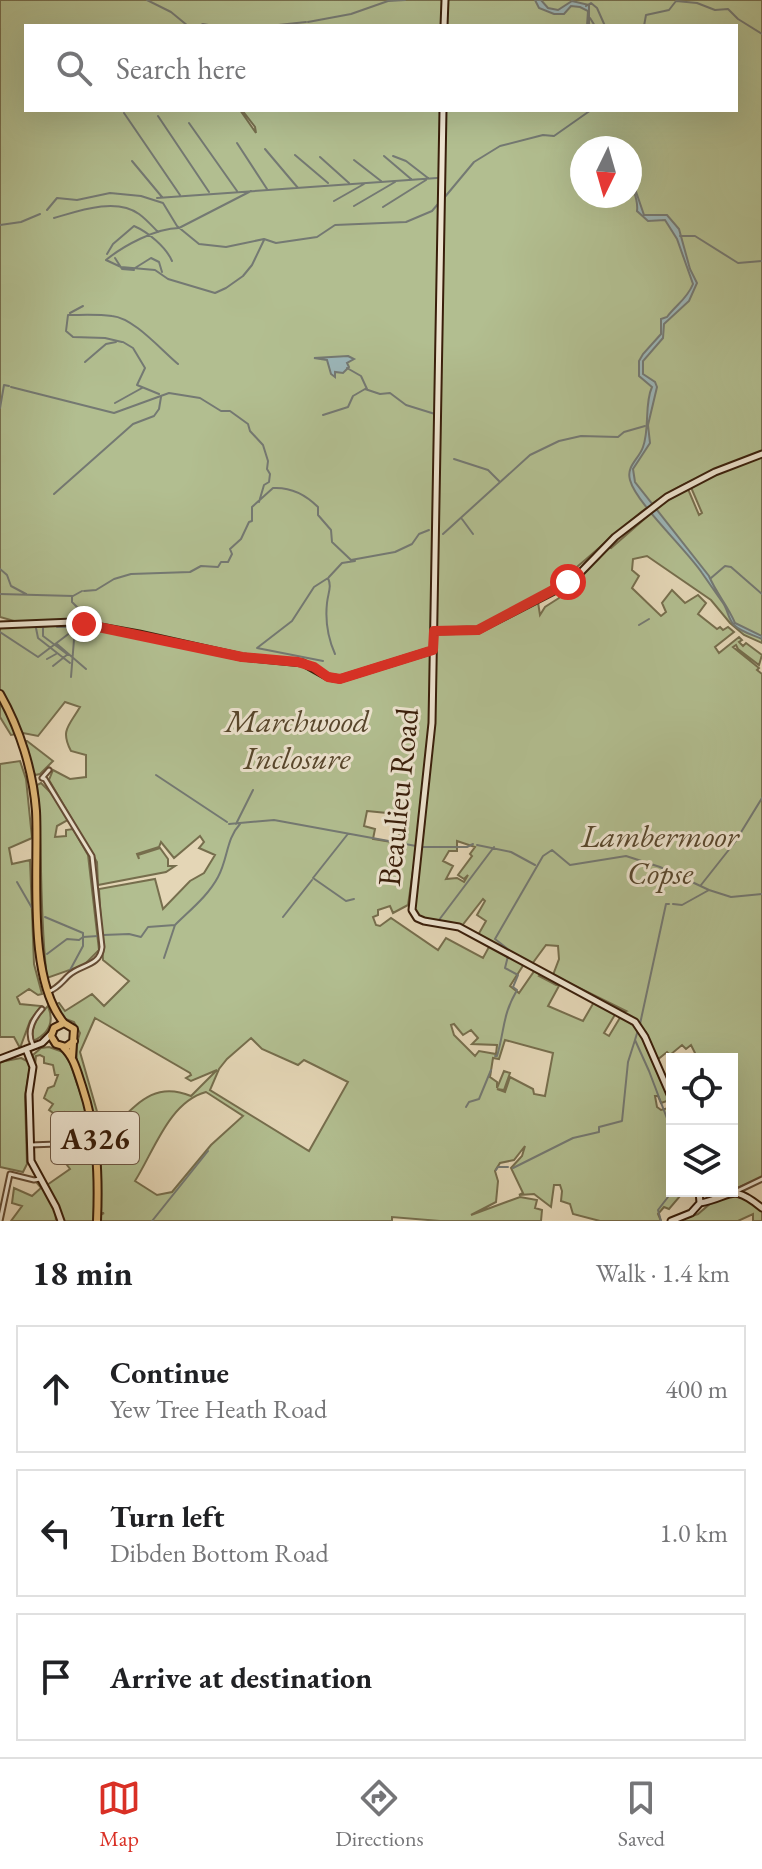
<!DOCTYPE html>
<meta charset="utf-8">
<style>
body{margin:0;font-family:"EB Garamond",serif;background:#f6f6f6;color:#202124}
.controls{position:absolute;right:24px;bottom:24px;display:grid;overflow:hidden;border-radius:0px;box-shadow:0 8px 32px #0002}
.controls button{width:72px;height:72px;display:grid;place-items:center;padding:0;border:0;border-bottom:2px solid #e0e0e0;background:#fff;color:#202124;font:40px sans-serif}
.compass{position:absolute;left:570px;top:136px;width:72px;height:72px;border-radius:50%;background:#fff;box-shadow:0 8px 32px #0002;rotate:185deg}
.stop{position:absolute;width:24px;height:24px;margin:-18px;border:6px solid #d93025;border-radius:50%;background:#fff}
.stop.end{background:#d93025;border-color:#fff;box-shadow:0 2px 8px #0008}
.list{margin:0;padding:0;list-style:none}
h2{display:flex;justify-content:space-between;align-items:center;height:104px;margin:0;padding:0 32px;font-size:34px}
h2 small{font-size:26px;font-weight:400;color:#757577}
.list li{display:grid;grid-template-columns:52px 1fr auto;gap:24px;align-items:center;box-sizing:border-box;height:128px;margin:0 16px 16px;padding:0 16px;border:2px solid #e0e0e0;border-radius:0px}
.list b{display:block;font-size:30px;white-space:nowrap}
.list p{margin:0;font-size:26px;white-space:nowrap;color:#757577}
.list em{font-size:26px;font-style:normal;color:#757577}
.icon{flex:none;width:44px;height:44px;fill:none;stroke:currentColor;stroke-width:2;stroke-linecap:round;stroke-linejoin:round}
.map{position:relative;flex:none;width:762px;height:1221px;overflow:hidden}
.search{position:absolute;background:#fff;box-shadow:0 8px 32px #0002;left:24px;right:24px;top:24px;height:88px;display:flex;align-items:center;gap:20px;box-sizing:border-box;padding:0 28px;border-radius:0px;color:#757577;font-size:30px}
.sheet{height:536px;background:#fff}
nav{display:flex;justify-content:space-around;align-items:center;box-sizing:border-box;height:112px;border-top:2px solid #e0e0e0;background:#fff;font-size:22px;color:#757577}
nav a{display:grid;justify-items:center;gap:4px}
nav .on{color:#d93025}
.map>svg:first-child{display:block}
.green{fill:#b2be90;stroke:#766e4d;stroke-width:2;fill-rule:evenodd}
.water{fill:#9bb6b9;stroke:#747973;stroke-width:2}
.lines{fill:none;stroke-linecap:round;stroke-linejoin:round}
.stream{stroke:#747973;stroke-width:2}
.street-casing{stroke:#644c35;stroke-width:7}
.secondary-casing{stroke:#391e0a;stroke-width:9}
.primary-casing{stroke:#391e0a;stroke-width:10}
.street{stroke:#ede4d0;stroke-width:3}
.secondary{stroke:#ede4d0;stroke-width:5}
.primary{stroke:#e2bb7b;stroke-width:6}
.route{stroke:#d93025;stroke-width:10}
.labels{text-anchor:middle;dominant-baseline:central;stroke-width:6;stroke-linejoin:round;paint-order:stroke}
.shield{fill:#ede4d0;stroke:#6f5945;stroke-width:2}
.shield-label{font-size:30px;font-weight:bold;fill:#391e0a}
.park-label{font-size:32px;font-style:italic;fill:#57462c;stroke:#ede4d0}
.street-label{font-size:32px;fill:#391e0a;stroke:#ede4d0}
</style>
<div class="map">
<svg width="762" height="1221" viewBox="0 0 762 1221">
<rect width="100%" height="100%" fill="#e4d6b6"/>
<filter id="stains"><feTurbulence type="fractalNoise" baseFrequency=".0025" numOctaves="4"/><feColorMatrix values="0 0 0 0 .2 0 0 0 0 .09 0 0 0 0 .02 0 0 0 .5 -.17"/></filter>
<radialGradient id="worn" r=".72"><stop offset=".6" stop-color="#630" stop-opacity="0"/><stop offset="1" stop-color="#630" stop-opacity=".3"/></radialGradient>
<path class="green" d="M0,0h442l1,26h-417v84h214l16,23 -1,-6 -13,-17h200l-6,424 8,-424h292v-84h-291l1,-26h316v451c-30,13 -64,24 -92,41 -48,29 -85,75 -133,104l3,19 5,-8 14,-9 1,-6 48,-45 3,1 53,-46 24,-13 11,26 3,-2 -12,-28 72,-29v187l-18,-8 -14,-12 -19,-23 -64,-44 -14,3 -1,11 7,6 -7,12 29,28 5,-4 -4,-9 10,-13 13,13 13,-8 8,8 -8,11 19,15 3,-2 3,3 5,-3 6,5 -19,15 4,6 20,-16 3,3 -3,2 4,4 3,-3 16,12 -3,10 -21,-16 -2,-4 -3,2 26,21 -2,2 5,4v504l-30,12v-131h-34l-7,-14 -5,4 -4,-4 -12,10 -3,-3 -10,8 -11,-28 -24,-20 4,-1 -73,-36 6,-16 -1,-13 -12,-1 -14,19 -54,-29 8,-14 -9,-6 8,-14 -2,-2 -22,28c-15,-9 -30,-4 -45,-12l-2,-6 11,-91 -4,-2 -13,89 -15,8 -3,-7 -12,4v5l-5,2 3,8 4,1 11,-8 47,32 8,-12 37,20 7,-13 34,19 -14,22 9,7 16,-23 6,4 -2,2 17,9 4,-1 -12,22 35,15 11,-19 22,11 -12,20 5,3 12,-20 17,13 32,71 -9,3 -3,-7h-3l2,11 4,3 11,-3v63h-4v16l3,1v6l10,2 -12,14 -5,-2 -6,7 3,7h-61l-27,-7 -3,-10 -9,-3 1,-10 -2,-6h-6l-3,22 -17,-13 -15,1 4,-2 -12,-25 11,-12 3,-10 -11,14 -14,3 -5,8 3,10 -2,21 -25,13 49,-18 17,3 -2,8 7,2 -1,11h-101l-48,-4v4h-292v-6l4,-2h-4c0,-23 2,-47 -1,-70 -5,-37 -32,-74 -19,-110l-6,-11 -11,-4 -7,-14 3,-1 6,8 27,-17 12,12 25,-25 -26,-21 -4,-71 56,-10 8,30 27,-28 14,-8 11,-18 -16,-7 5,-6 -4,-6 -26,22 -13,-16 -2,5 -22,7 2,5 -1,-4 22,-7 8,11v7h7l-9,6 -68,13 -1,-23 -48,-82 4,-10 17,9 16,-2v-22l-15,-4c-11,-21 -2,-25 9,-44l-15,-5 -27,34 -15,-3 -12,2 -11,-18v-90h42l22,-3 41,6 -24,-10 -60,3 -21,-6zM582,148h48v48h-48zM367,811l30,3 5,4 -4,25 -25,-4 2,-10 -11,-3zM457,841l18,6 -5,7 2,2 -14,19 6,4 4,-4 -4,7 -7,-4 -11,1 7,-13 -10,-5 6,-10h8zM95,1018l95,55 1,2 -5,3 5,3 26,-11 -26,26c-36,-15 -53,7 -78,31l-13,-5 -20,-70zM454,1024l9,11 8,-5 7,8 -6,6 25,1 -1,9 -17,-3 -4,5 -21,-21 -3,-10zM251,1038l11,11 36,16 6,-5 44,22 -39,69 -99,-61 9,-21 8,-10zM505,1040l48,13 -8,43 -11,-2 -1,-5 -23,-12 -5,15 -8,-3 7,1 6,-17 -6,-2 -7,17v-6l-7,-5 3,-19 6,1zM206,1092l37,24 -32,29 -39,47 -15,3 -22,-14c19,-30 34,-79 71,-89z
M24,741h3l26,20 -13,13 -5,1 -2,-4z
M20,761l6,18 6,59 -23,10 3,16 18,-4 4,104 8,30 -4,1 -9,-6 -12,8 3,7 21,2 -11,15 -10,27 -6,-11h-14v-273z
M41,783l11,11 16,26 -11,6 -2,11 11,-1v-6l7,-1 15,26 11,95 -15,15 -37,13c-8,-64 -4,-129 -10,-193z
M48,1006c7,17 0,28 -15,35 -3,-14 5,-26 15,-35z
M49,1047l14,5 7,11 23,67 3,27 -2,64h-31l-16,-36 23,-16 -9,-12 11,-13 9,12 9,-10 -11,-3 3,-5 4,-2v-12l-21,-12 -5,6 -11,-8 4,-6 -9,-6 4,-10 6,-2 4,-11h-3l-2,-10 -9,-2v-6l-4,-2 -4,1 -1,10 -2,-11 8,-7z
M21,1058l8,4 1,4 -5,31 2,67 -4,8 -23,-5v-105z
M37,1183l4,1 14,24 1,13h-45l11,-15 -10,-3 2,-15 18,8 9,-8z
M735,1195l11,3 16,14v9h-9v-7l-15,7h-61l21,-7 13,-11z"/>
<path class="water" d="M535,0h6l7,8 10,2 14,-9 17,4v21h-2l1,-15 -8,-4 -9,-1 -7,8h-10l-15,-6z
M630,174l14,41h23l12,14 11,40 7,14 -8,18 -25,23 -1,14 -20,23v13l12,8 2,5 -9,38 2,18 -17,26 2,13 74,94c7,17 19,30 26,47l27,13v3c-9,-4 -21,-7 -28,-14 -6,-6 -6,-15 -11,-22 -7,-10 -14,-20 -21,-30 -16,-24 -66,-70 -72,-93 -4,-14 9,-21 13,-33 7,-19 1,-43 9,-60l-13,-11v-15l4,-7 18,-20v-15l6,-2c9,-12 20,-18 26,-33l-16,-45 -12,-19 -17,1 -11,-10c2,-14 -7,-23 -7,-37z
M348,356l6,3 -7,4 2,4 -6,6 -8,-1v5l-4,-3 -4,-14 -13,-2z"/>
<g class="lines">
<path class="stream" d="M147,0l24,12 17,14
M586,6l5,-3 6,5 8,18
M590,18l5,8
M308,22l43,-8 37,-13 17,-1
M199,26l4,-2 11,2
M269,26l37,-4
M644,26l2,-11 23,-5 7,-9 21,2 18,7 13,-1 10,10 24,15
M124,113l56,82
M158,116l51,76
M189,123l48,68
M237,143l30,46
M265,149l33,39
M295,155l33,28
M384,156l27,23
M393,156l13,5 22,17
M320,157l29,26
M354,160l27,21
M132,161l30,36
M251,191l-72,37c-23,0 -56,18 -73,32l15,7 34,3 13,9 47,14 11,-5 17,-12 9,-11 12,-25
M157,198l280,-20
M444,198l30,-36 26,-16 43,-11 11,1 37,-26
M334,201l30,-17
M354,206l41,-24
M383,207l43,-27
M47,210l10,-12 20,2 33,-7 31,3 22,7 14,23 22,18 27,3 38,-8 12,4 41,-6 18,-12 71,-3 26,-11 6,-7
M54,218c24,-7 62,-21 85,-4 7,5 13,12 19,18
M0,225l21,-3 19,-8
M680,236h15l43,27 24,-2
M107,254l6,-10 21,-18c14,6 32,21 38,35
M115,258l7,11 12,1
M135,268l16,-10 8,4 3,10
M70,313l13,-7
M122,342l-17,-4 -32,-1 -7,-6 2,-16c14,0 29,-1 44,1 22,2 49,34 66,48
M123,342l10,6 12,20 -8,17 22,9
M85,362l21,-18 10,-2
M347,368l14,8 6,13
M11,387l103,26 55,-20 31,5 21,13h9l18,13 2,7 13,14 5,16 -1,8 3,5 -1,8 -5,3 -5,17
M115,403l27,-15
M0,408l4,-23 5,1
M323,415l25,-8 5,-11 12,-7 15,5 10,-1 16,12 29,9
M454,459l34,11 11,11
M54,494l79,-70 21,-8 5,-7 2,-12
M462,519l11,15
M443,534l87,-79 29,-14 22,-5 37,1 6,-5 21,-6
M0,569l7,6 4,11 15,8
M329,577l13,-14 13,-2
M711,578l14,-12 6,1 31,27
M84,591l12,-1 18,-11 17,-5 59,-2 11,-6 17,1 3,-5h7l4,-8 -2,-5 11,-10 8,-17 3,-1v-14l21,-19c17,-1 33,7 45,19v8l13,15 1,12 19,18 44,-8 17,-8 7,-10 10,-4
M0,594l73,2 9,-5
M72,596v6l5,5 -1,13
M639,625l10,-6
M57,627h18l-4,50
M36,628l2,10 32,25
M43,628v8l24,18
M77,629l9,6
M0,632l38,25 37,-28
M57,644l29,25
M47,659l9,-5
M323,661l-66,-13 35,-27 22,-34 14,-9c4,9 0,15 -1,25 -2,18 1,35 8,51
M53,666l15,-12
M156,775l71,47
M229,824l45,-4 142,26
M236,824l17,-34
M347,835l-34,43 33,23 8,-2
M477,845l34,7 24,13
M421,847h46l6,-3
M17,882l15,26
M701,885l34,-43 27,-44
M673,904l9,1 27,-15 22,7 31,-3
M45,917l38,16v4l15,-1
M283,917l29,-37
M439,920l55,-73
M103,935l26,-1 12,3 7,-10 27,-2c15,-15 33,-29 43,-48 10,-18 8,-38 22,-53
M509,950l-14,-11 48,-83 9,-6 18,15 56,-9 34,11 49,23
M47,954l20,-15 12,1 4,-3v9l-14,26
M164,958l11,-33
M640,1024l26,-120h3
M638,1030l-3,10 14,31 19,50v76l-10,13 3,11
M495,1056h2c8,-27 5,-40 20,-66l-4,-3 5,-12 -13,-7 3,-12
M466,1107l3,-5 10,-3 12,-29
M513,1168l60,-30 26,-6v-5l23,-6 6,-59 7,-22
M496,1170l2,-3h10
M152,1221l56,-70"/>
<g class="street-casing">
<path id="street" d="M42,778l3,1 47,77 10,91c-2,20 -22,17 -34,29 -7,7 -10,12 -20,16
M42,778l7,-8
M33,1045c-7,-13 0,-26 9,-36
M30,1145l27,-1 6,-15 6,-7 15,12
M735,1192l27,-13
M0,1221l10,-47 24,6 6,-1"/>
</g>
<g class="secondary-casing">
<path id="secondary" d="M444,26l1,-26
M443,110l-11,613 -20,187 5,8 7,3 35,6 176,95 10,15 27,62
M0,625l73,-3 66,12 103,23 61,6 25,14 12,2 93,-29
M434,631l44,-1 80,-41 23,-17 34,-35 52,-40 48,-25 47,-18
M26,1049l7,18 -4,27 2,67 25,46 5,14
M0,1059l42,-16 9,-9
M699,1191l1,12
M700,1203c33,-6 30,-21 62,5
M671,1221l20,-8 9,-10"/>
</g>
<g class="primary-casing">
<path id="primary" d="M0,694c20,35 33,77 36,117 3,57 -10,167 28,212
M63,1047c11,10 14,24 19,39 15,45 17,87 15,135
M72,1057l2,-28 -10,-6 -10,5 -3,8 5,8 10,3 8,-6"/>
</g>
<use href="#street" class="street"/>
<use href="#secondary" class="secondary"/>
<use href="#primary" class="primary"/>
</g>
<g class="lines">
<path class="route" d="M84,624l158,33 56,5 16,5 14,10 12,2 93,-29 1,-19 44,-1 90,-48"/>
</g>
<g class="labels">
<rect class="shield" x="51" y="1112" width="88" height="52" rx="6"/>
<g class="shield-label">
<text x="95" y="1138">A326</text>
</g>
<g class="park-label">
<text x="297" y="721">Marchwood<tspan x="297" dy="37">Inclosure</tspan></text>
<text x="660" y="836">Lambermoor<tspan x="660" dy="37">Copse</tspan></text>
</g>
<g class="street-label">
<text transform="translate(398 797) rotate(-84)">Beaulieu Road</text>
</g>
</g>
<rect width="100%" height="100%" filter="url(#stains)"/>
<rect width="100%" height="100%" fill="url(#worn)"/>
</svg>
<div class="controls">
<button><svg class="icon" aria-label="locate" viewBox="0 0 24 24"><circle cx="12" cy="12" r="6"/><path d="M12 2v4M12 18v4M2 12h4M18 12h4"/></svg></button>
<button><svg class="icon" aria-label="layers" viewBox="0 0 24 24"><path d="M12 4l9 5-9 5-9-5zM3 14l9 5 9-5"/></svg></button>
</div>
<svg class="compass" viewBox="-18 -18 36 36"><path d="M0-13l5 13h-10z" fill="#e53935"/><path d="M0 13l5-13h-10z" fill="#757577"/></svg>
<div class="stop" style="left:568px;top:582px"></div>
<div class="stop end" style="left:84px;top:624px"></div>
<div class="search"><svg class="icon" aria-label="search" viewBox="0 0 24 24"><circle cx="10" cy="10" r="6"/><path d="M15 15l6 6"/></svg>Search here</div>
</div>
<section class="sheet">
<h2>18 min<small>Walk · 1.4 km</small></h2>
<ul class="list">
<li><svg class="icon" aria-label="ahead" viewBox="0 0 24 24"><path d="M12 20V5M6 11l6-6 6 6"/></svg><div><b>Continue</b><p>Yew Tree Heath Road</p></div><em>400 m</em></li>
<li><svg class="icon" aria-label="left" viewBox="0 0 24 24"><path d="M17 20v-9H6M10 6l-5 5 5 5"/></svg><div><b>Turn left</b><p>Dibden Bottom Road</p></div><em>1.0 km</em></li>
<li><svg class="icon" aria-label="arrive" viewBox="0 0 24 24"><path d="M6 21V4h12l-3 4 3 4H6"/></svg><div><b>Arrive at destination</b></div></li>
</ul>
</section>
<nav>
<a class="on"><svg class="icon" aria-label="map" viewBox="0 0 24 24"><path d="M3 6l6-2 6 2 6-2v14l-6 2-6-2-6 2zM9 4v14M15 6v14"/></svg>Map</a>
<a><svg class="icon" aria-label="directions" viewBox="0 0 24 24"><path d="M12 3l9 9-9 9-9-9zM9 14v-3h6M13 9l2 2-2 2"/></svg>Directions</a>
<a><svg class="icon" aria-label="saved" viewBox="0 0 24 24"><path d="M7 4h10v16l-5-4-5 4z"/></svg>Saved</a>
</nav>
